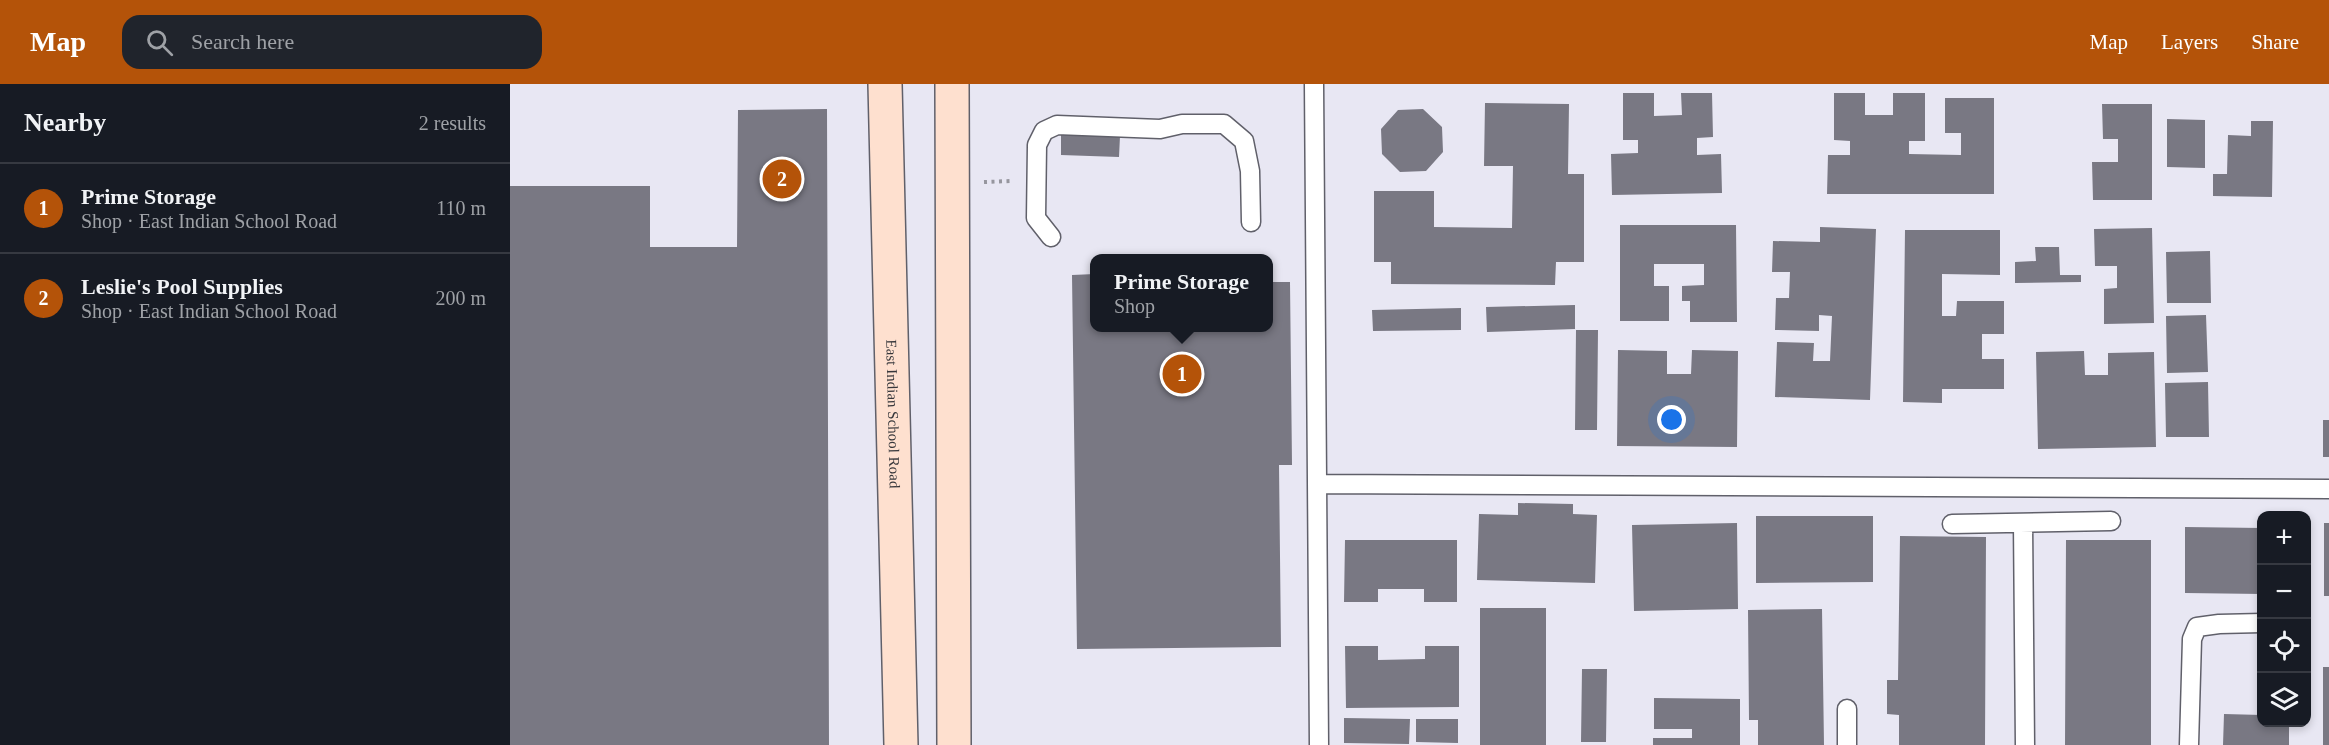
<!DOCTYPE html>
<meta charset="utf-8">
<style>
body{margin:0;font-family:Georgia,serif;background:#20242c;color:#f1f3f6}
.controls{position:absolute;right:18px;bottom:18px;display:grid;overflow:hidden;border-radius:12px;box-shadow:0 3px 9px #0003}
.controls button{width:54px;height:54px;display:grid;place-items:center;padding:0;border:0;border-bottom:2px solid #363941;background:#171b24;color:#f1f3f6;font:30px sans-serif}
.you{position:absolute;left:1162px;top:336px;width:21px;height:21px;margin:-15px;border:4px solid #fff;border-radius:50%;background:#1a73e8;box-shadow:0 0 0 9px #1a73e833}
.badge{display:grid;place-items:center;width:39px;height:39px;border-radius:50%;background:#b45309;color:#fff;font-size:20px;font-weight:700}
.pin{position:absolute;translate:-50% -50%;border:3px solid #fff;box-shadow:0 2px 6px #0006}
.popup{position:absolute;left:580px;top:170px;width:183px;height:78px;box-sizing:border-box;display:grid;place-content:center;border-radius:12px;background:#171b24;filter:drop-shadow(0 2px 4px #0005);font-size:20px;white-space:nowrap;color:#9ea1a6}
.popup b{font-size:22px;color:#f1f3f6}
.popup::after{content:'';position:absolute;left:50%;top:100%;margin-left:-12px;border:12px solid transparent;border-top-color:#171b24}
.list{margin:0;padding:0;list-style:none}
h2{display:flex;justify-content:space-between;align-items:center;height:78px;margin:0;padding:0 24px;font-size:26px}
h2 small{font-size:20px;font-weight:400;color:#9ea1a6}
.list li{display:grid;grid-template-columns:39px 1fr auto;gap:18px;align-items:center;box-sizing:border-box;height:90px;padding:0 24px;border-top:2px solid #363941}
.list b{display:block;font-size:22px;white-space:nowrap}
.list p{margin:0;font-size:20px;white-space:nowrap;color:#9ea1a6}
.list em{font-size:20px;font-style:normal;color:#9ea1a6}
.icon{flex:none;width:33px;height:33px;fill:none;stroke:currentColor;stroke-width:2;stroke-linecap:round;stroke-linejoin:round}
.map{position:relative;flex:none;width:1819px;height:661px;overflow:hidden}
header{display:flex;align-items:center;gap:36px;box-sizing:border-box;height:84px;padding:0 30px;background:#b45309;color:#fff}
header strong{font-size:28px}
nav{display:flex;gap:33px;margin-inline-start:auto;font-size:21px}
.search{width:420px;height:54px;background:#20242c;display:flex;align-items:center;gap:15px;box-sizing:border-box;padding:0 21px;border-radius:18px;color:#9ea1a6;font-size:22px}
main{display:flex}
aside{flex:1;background:#171b24}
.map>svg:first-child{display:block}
.building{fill:#797883}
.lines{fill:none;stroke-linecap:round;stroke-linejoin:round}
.lane-casing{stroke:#60606a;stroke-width:21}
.secondary-casing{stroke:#60606a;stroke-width:36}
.path{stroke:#96969e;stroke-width:4;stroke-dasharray:3 4.5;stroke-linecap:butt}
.lane{stroke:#fff;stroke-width:18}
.secondary{stroke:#fee0cf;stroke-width:33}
.labels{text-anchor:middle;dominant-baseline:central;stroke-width:6;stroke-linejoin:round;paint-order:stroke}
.street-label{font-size:15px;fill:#37373b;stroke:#e8e7f3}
</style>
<header>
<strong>Map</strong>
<div class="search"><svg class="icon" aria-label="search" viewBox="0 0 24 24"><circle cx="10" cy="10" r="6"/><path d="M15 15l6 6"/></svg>Search here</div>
<nav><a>Map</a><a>Layers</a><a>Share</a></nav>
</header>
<main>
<aside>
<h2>Nearby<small>2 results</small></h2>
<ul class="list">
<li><span class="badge">1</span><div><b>Prime Storage</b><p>Shop · East Indian School Road</p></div><em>110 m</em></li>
<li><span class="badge">2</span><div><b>Leslie's Pool Supplies</b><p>Shop · East Indian School Road</p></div><em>200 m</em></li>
</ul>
</aside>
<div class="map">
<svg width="1819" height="661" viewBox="0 0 1819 661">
<rect width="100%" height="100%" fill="#e8e7f3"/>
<path class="building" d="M1113,9h31v23l28,-1 -1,-22h31l1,44 -16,1v17l24,-1 1,39 -110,2 -1,-41 27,-1v-13h-15z
M1324,9h31v22h28v-22h32v48h-16v13l52,1v-22h-16v-35h49v96h-167l1,-39h22v-14l-16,-1z
M975,19l84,1 -1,70h16v88h-28l-1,23 -164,-1v-22h-17v-71h60v36l78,1 1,-62h-29z
M1592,20h50v96h-59l-1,-38h26v-23h-15z
M317,25l2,636h-319v-559h140v61h87l1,-137z
M913,25l19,18 1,25 -17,19 -26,1 -18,-18 -1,-25 17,-19z
M1657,35l38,1v48l-38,-1z
M1741,37h22l-1,76 -59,-1v-22h14l1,-39 23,1z
M551,51l59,1 -1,21 -58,-2z
M1110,141h116l1,97h-47v-21h-8v-15l22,-1v-21h-50v22h15v35h-49z
M1310,143l56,2 -6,171 -95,-3 2,-55 37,1 -1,18h17l2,-45 -13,-1v16l-44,-1 1,-32h13l1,-26h-18l1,-31 47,1z
M1642,144l2,95 -50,1v-35l13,-1v-22h-22l-1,-37z
M1395,146h95v45l-58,-1v42h14l1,-15h47v33h-22v25h22v30h-62v14l-39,-1z
M1525,163h24l1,28h21v7l-66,1v-21l21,-1z
M1700,167l1,52h-44l-1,-51z
M585,190v54h174v-46h21l2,183h-13l2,182 -204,2 -5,-374z
M1065,221v24l-88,3 -1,-25z
M951,224v22l-88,1 -1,-21z
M1696,231l2,57 -41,1 -1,-57z
M1066,246h22l-1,100h-22z
M1108,266l49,1v23h24l1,-24 46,1 -1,96 -120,-1z
M1574,267l1,24h23v-22l46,-1 2,95 -118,2 -2,-97z
M1698,298l1,55h-43l-1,-54z
M1813,336h6v37h-6z
M1008,419l55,1v10l24,1 -2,68 -118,-3 2,-66 39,1z
M1246,432h117v66l-117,1z
M1227,439l1,86 -104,2 -2,-86z
M1814,439h5v73h-5z
M1675,443l77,1v66l-77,-1z
M1390,452l86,1 -1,208h-86v-30l-12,-1v-34h11z
M835,456h112v62h-33v-13h-46v13h-34z
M1556,456h85v205h-86z
M970,524h66v137h-66z
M1312,525l2,136h-66v-25h-9l-1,-110z
M835,562h33v14l47,-1v-13h34v61l-113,1z
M1813,583h6v78h-6z
M1072,585h25l-1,73h-25z
M1144,614l86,1v46h-87v-7h39v-9h-38z
M1714,630l38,1v7h27v23h-66z
M834,634l66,1 -1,25 -65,-1z
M906,635h42v24l-42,-1z"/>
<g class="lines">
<g class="lane-casing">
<path id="lane" d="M804,0l5,661
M541,153l-15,-19 1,-73 7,-14 13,-6 103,4 22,-5h42l20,17 6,30 1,51
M807,400l1012,5
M1513,439l2,222
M1442,440l159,-3
M1337,625v36
M1679,661l3,-106 5,-12 22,-3 43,-1"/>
</g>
<g class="secondary-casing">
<g id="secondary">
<path id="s1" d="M375,0l16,661"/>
<path d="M442,0l2,661"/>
</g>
</g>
<path class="path" d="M474,98l28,-1"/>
<use href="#lane" class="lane"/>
<use href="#secondary" class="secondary"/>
</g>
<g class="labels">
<g class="street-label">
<text stroke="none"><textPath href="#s1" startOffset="330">East Indian School Road</textPath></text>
</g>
</g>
</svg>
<div class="controls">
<button>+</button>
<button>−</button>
<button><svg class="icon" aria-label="locate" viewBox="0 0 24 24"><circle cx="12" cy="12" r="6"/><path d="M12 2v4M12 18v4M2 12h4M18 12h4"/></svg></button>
<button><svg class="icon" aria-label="layers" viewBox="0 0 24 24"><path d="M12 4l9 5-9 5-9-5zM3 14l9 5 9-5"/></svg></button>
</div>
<div class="you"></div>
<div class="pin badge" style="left:672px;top:290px">1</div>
<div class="popup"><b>Prime Storage</b>Shop</div>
<div class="pin badge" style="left:272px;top:95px">2</div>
</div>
</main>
